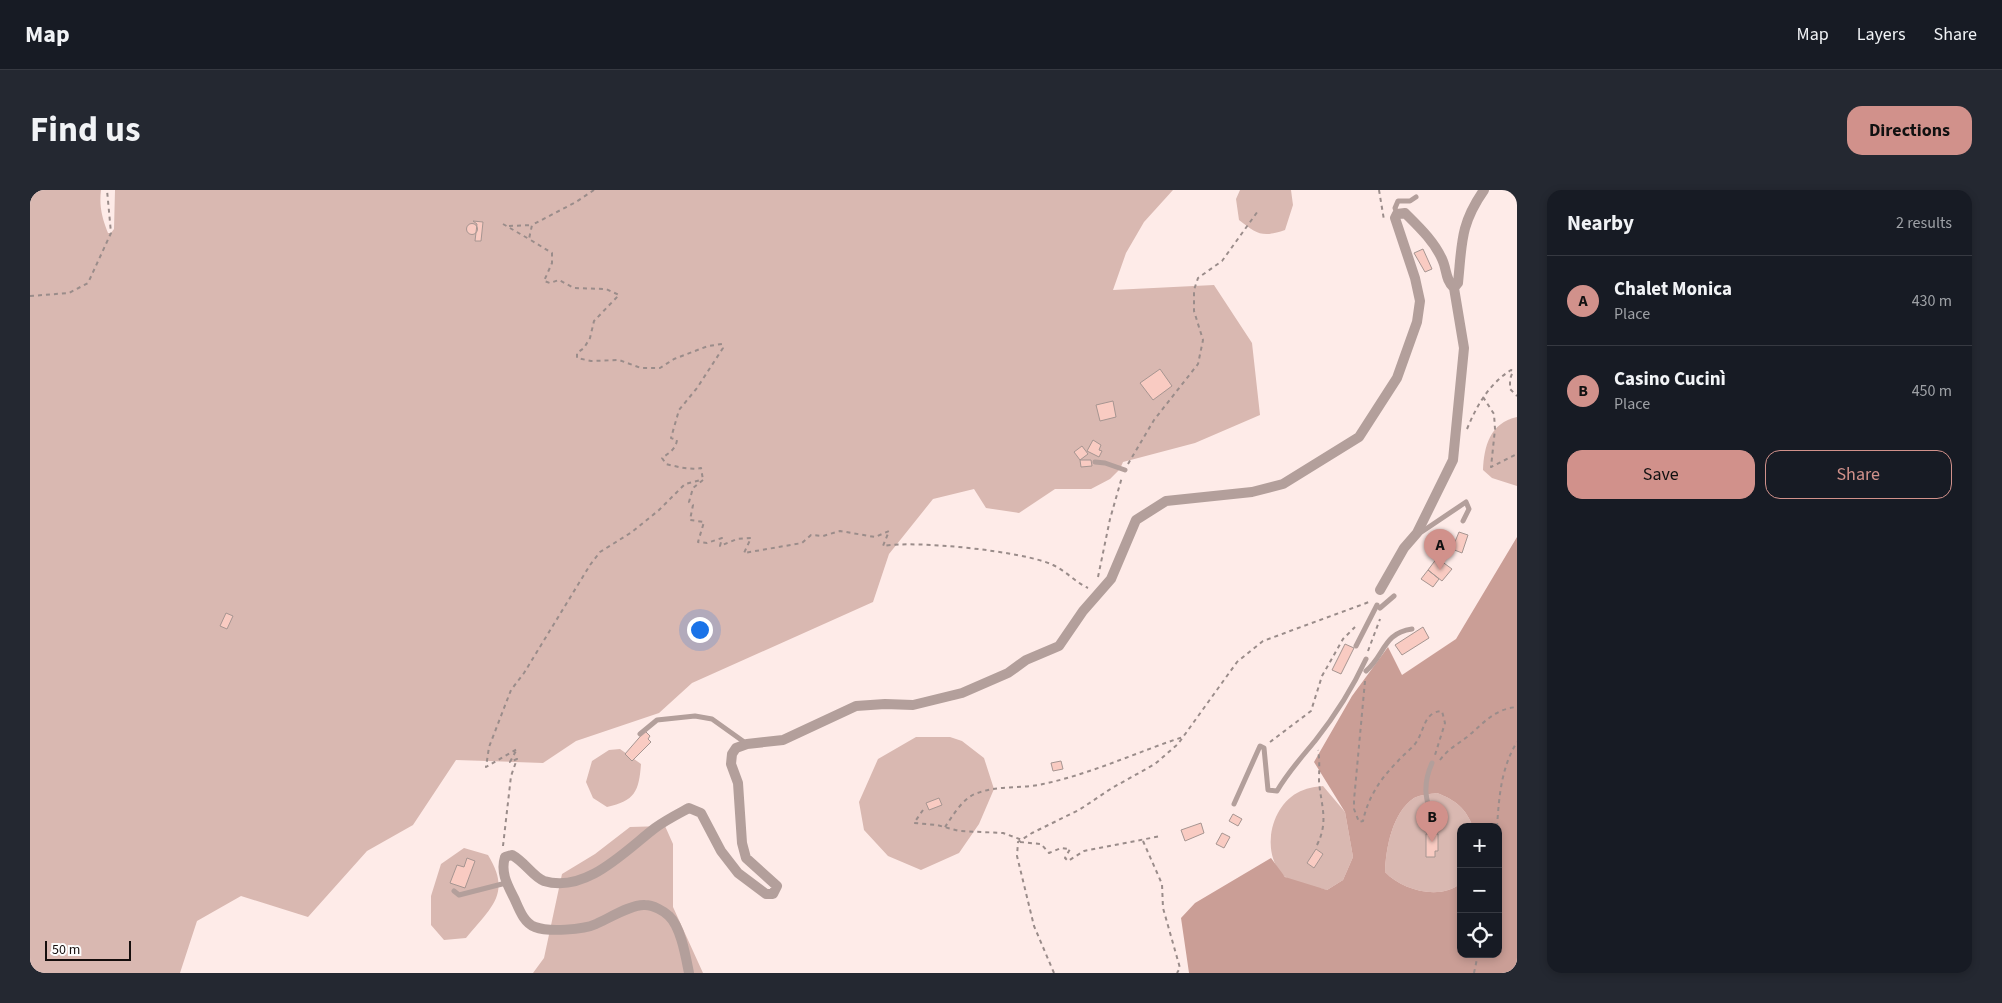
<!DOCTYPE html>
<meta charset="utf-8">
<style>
body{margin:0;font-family:"Source Sans 3",sans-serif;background:#242831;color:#f1f3f6}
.controls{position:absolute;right:15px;bottom:15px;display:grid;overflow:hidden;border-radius:10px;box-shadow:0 2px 8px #0003}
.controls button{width:45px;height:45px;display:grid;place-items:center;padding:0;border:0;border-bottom:1px solid #363941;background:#171b24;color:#f1f3f6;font:25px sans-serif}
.scale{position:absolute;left:15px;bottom:12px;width:86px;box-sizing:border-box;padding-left:5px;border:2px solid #150e0d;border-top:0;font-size:14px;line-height:18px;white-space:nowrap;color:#150e0d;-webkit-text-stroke:4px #fdfdfd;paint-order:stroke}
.you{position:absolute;left:669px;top:439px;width:18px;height:18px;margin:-12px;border:4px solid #fff;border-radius:50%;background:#1a73e8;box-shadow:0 0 0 8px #1a73e833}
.badge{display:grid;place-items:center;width:32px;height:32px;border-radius:50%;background:#d1918b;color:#111;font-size:16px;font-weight:700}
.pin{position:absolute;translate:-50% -41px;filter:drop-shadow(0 1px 2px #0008)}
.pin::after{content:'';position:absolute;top:26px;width:18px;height:15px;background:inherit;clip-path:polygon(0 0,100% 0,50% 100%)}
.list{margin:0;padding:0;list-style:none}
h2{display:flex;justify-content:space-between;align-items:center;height:65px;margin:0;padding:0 20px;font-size:21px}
h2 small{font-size:16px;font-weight:400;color:#9ea1a6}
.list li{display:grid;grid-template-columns:32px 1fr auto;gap:15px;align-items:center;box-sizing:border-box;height:90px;padding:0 20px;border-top:1px solid #363941}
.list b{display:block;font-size:19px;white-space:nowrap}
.list p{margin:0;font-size:16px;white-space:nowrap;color:#9ea1a6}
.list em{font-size:16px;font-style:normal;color:#9ea1a6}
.actions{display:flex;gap:10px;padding:15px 20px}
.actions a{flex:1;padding:11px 0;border:1px solid #d1918b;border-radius:15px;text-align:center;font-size:18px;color:#d1918b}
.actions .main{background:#d1918b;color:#111}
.icon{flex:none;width:28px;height:28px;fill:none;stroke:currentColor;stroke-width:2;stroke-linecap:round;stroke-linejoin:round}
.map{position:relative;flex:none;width:1487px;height:783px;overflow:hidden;border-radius:15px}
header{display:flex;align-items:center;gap:30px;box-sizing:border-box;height:70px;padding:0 25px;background:#171b24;border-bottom:1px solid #363941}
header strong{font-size:24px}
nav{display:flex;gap:28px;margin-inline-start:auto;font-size:18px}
.intro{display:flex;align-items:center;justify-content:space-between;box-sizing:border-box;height:120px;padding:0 30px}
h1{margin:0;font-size:35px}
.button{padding:12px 22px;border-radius:15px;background:#d1918b;color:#111;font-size:18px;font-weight:700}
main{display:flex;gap:30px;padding:0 30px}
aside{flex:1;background:#171b24;border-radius:15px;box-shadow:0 2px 8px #0003}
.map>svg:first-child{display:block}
.green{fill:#d9b8b1}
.forest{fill:#ca9e96;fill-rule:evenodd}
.building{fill:#f9cbc2;stroke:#a69591}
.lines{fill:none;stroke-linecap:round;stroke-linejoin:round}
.path{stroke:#9a8c8a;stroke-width:2;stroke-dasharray:4 4;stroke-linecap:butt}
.lane{stroke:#b39f9b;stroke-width:5}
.street{stroke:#b39f9b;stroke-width:10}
</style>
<header>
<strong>Map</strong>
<nav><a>Map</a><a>Layers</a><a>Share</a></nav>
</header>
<div class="intro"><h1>Find us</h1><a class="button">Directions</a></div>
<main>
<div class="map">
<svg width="1487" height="783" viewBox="0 0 1487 783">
<rect width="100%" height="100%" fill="#feebe8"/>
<path class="green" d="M0,0h71c-2,16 1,28 7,43h3l3,-4 1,-39h1058l-29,32 -18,31 -13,37 101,-5 38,58 8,72 -65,28 -72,19 -3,7 -10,10 -19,10h-36l-36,24 -33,-5 -12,-19 -41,10 -44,55 -16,48 -181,81 -33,30 -83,28 -33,22 -87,-3 -43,65 -46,26 -59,66 -67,-21 -44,25 -17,52h-150z
M1210,0h51l2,15 -8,25c-23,8 -28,4 -46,-10l-3,-21z
M1487,227v69l-25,-8 -9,-8c1,-24 7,-47 34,-53z
M886,547h34l12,4 22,17 10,31 -15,35 -20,29 -38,17 -33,-14 -24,-26 -5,-28 19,-43z
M590,559l21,15c-2,27 -6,37 -34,43l-14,-9 -7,-16 6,-21 17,-11z
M1293,596l22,26 8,45 -10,23 -16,10c-12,-3 -35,-6 -44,-15 -22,-22 -13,-67 14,-82 9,-5 17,-6 26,-7z
M1407,603c18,7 29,15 36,34h-12v56c-21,18 -59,7 -76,-11 1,-24 7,-59 29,-74 6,-3 16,-4 23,-5z
M635,636l8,18v63l30,66h-170l11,-15 18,-84 33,-20 35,-27z
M434,658l24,7c24,39 3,52 -22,83l-22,2 -13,-15v-29l10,-32z"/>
<path class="forest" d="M1487,347v436h-328l-8,-55 14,-15 76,-45 14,19 42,13 16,-10 10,-23 -8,-45 -31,-50 38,-66 36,-49 14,28 54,-36zM1407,603c18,7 29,15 36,34h25v127h-37v-71c-21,18 -59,7 -76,-11 1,-24 7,-59 29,-74 6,-3 16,-4 23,-5z"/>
<path class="building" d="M443,31l10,1 -2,19h-6l2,-17z
M436.5 39a5.5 5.5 0 1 1 11 0a5.5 5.5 0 1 1-11 0Z
M1393,59l9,20 -7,3 -11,-19z
M1130,179l12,17 -19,14 -13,-17z
M1083,211l3,16 -16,4 -4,-16z
M1063,250l8,5 -2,5 3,1 -3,6 -12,-6z
M1052,256l6,8 -8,6 -6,-8z
M1050,270h11l1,6 -11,1z
M1429,342l9,3 -6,18 -10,-4z
M1407,368l15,11 -10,12 -14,-11z
M1398,380l11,9 -6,8 -12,-8z
M196,423l7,3 -6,13 -7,-3z
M1393,437l6,11 -27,17 -7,-10z
M1315,454l9,4 -13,26 -9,-4z
M615,541l5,5 -2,3 3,3 -19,19 -7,-7z
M1031,571l2,8 -10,2 -2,-8z
M909,608l3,7 -13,5 -3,-7z
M1203,624l9,5 -4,7 -9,-5z
M1171,633l3,10 -19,8 -4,-11z
M1192,643l8,4 -6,11 -8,-4z
M1396,644h12v17h-3v6h-9z
M1286,659l7,5 -9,14 -7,-5z
M437,668l8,3 -10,27 -15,-5 7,-18 7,2z"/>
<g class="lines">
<path class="path" d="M564,0l-18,12 -44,23 -3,14 23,14v10l-8,18 6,2 9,-3 15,8 32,1 13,6 -25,26 -4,17 -6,10 -7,5v5l14,3 28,-1 22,8h19l14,-9 34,-13 14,-2 1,4 -26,40 -18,22 -8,28 6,2c-1,9 -8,13 -15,18l4,6c12,3 24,6 35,4l2,12
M1349,0l5,30
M473,34l26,15
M479,36l23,-1
M0,106l39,-3 19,-10 23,-50 -4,-43
M1453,207l11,17 1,15 -4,38 26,-13
M1437,239c10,-24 22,-45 44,-59l2,1 -3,8v10l7,7
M1098,274l26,-44 44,-56 5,-24 -9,-29v-21l4,-12 24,-17 36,-50
M673,290l-10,8 -4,14 4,3 -3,15 14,2 -6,20 9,1 15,-5 -2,8 17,-7 14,-1 -7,15 58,-10 9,-8 12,1 17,-5 35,6 14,-6 -6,15c31,-6 141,5 170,19 13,6 22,17 35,23
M1068,387l12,-58 12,-42
M1338,461l12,-32
M1335,491l-11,119v9l5,13 4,-1c5,-24 18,-43 35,-60 5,-6 12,-11 17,-17 10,-13 8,-32 27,-33l3,12 -10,32
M1240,552l41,-31 11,-35 21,-37 12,-12
M1410,570c8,-11 18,-16 27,-23 17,-14 27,-28 50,-30
M893,620l-9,13 23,2 22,6 44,2 19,7
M915,637c7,-10 17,-28 30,-33 21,-9 46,-5 68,-10 48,-10 94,-32 140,-47
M1467,637c2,-30 4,-59 20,-85
M1113,651l19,43 1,24 17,60 -3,5
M990,652l21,2 8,9 12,-5 9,1 -5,9 3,3 16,-10 77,-15
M1287,655c12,-24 4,-39 2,-64 0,-11 1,-20 -1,-31
M473,656l8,-70 6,-17 -7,3 7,-13 -31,18 3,-20 22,-57 13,-17 66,-108 10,-13 32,-20 27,-22 26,-26 16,-4
M1468,684v15
M1024,783l-20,-47 -17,-70 1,-14 14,-9 47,-23 33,-22 43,-24 23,-20 59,-82 26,-21 106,-39
M1444,783l4,-19"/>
<path class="lane" d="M1367,24l-2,-6 3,-7h12l6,-4
M1065,272l10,1 20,7
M1390,343l46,-31 3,7 -6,12
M1350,418l14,-12
M1326,456l21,-41
M1336,481c19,-16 17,-38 46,-42
M610,544l17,-14 38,-4 17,3 35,25
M1402,573c-12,27 -4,42 4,67
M1204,614l26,-58 4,2 4,42 9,1c11,-19 24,-33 38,-50 19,-24 38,-54 51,-82
M424,701l5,4 47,-12"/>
<path class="street" d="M1424,98l4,-5c4,-39 2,-59 26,-93
M659,783c-3,-15 -8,-46 -20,-57 -5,-5 -16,-11 -24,-11 -14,-1 -37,14 -49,19 -13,6 -48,8 -61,3 -11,-4 -16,-18 -20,-27 -7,-14 -15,-27 -10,-43l7,-2c13,7 21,22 32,26 42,13 82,-31 111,-53 11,-8 23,-14 34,-20l12,5 20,38 17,22 28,21h7l4,-8 -31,-28 -4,-15 -4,-60 -7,-19 1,-10 4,-6 11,-4 36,-4 73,-34 29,-2 28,1 49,-12 46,-20 18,-13 33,-14 24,-35 28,-32 25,-59 30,-19 86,-9 31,-8 76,-47 38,-59 20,-56 3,-21 -5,-23 -20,-60 2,-4 8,-1c14,14 29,28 37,46 5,10 3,21 12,29l10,60 -11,112 -36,73 -13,15 -24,42"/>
</g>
</svg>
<div class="controls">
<button>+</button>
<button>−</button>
<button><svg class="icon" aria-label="locate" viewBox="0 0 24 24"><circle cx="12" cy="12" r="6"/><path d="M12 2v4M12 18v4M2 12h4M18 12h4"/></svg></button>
</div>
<div class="scale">50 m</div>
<div class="you"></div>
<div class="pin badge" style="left:1410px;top:380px">A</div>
<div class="pin badge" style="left:1402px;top:652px">B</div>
</div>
<aside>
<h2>Nearby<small>2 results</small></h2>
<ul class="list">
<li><span class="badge">A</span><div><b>Chalet Monica</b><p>Place</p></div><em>430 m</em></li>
<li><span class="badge">B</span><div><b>Casino Cucinì</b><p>Place</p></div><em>450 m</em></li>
</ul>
<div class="actions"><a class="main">Save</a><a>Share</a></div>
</aside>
</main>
